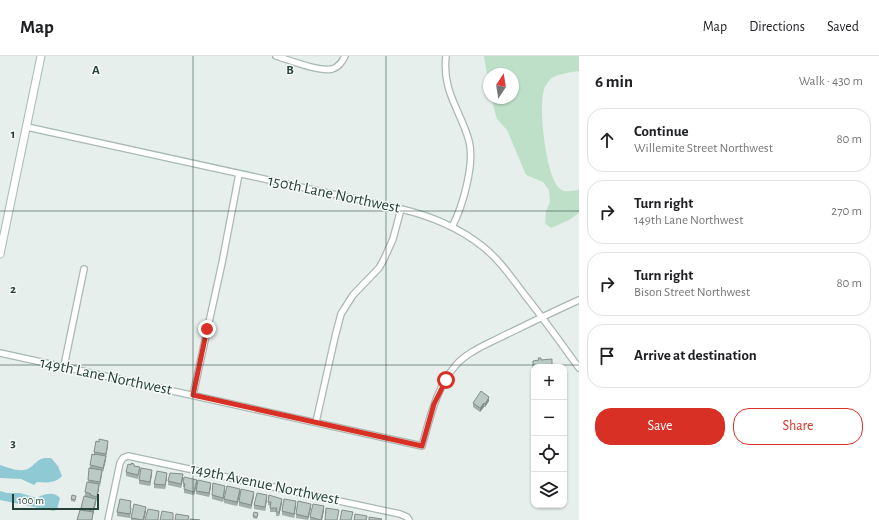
<!DOCTYPE html>
<meta charset="utf-8">
<style>
body{margin:0;font-family:"Alegreya Sans",sans-serif;background:#f2f2f2;color:#202124}
.controls{position:absolute;right:12px;bottom:12px;display:grid;overflow:hidden;border-radius:8px;box-shadow:0 1px 3px #0004}
.controls button{width:36px;height:36px;display:grid;place-items:center;padding:0;border:0;border-bottom:1px solid #e0e0e0;background:#fff;color:#202124;font:20px sans-serif}
.compass{position:absolute;left:483px;top:12px;width:36px;height:36px;border-radius:50%;background:#fff;box-shadow:0 1px 3px #0004;rotate:12deg}
.scale{position:absolute;left:12px;bottom:10px;width:87px;box-sizing:border-box;padding-left:4px;border:2px solid #24423a;border-top:0;font-size:11px;line-height:14px;white-space:nowrap;color:#24423a;-webkit-text-stroke:3px #f7fbf9;paint-order:stroke}
.stop{position:absolute;width:12px;height:12px;margin:-9px;border:3px solid #d93025;border-radius:50%;background:#fff}
.stop.end{background:#d93025;border-color:#fff;box-shadow:0 1px 4px #0008}
.list{margin:0;padding:0;list-style:none}
h2{display:flex;justify-content:space-between;align-items:center;height:52px;margin:0;padding:0 16px;font-size:17px}
h2 small{font-size:13px;font-weight:400;color:#757577}
.list li{display:grid;grid-template-columns:26px 1fr auto;gap:12px;align-items:center;box-sizing:border-box;height:64px;margin:0 8px 8px;padding:0 8px;border:1px solid #e0e0e0;border-radius:16px}
.list b{display:block;font-size:15px;white-space:nowrap}
.list p{margin:0;font-size:13px;white-space:nowrap;color:#757577}
.list em{font-size:13px;font-style:normal;color:#757577}
.actions{display:flex;gap:8px;padding:12px 16px}
.actions a{flex:1;padding:9px 0;border:1px solid #d93025;border-radius:16px;text-align:center;font-size:14px;color:#d93025}
.actions .main{background:#d93025;color:#fff}
.icon{flex:none;width:22px;height:22px;fill:none;stroke:currentColor;stroke-width:2;stroke-linecap:round;stroke-linejoin:round}
.map{position:relative;flex:none;width:579px;height:464px;overflow:hidden}
header{display:flex;align-items:center;gap:24px;box-sizing:border-box;height:56px;padding:0 20px;background:#fff;border-bottom:1px solid #e0e0e0}
header strong{font-size:19px}
nav{display:flex;gap:22px;margin-inline-start:auto;font-size:14px}
main{display:flex}
aside{flex:1;background:#fff}
.map>svg:first-child{display:block}
.green{fill:#bfe0c8}
.water{fill:#8ec9d4}
.lines{fill:none;stroke-linecap:round;stroke-linejoin:round}
.minor-casing{stroke:#a8b8b2;stroke-width:8}
.secondary-casing{stroke:#a4bbb3;stroke-width:9}
.minor{stroke:#fff;stroke-width:5.5}
.secondary{stroke:#fff;stroke-width:7}
.wall{fill:#a1aea9}
.shaded-wall{fill:#838d89}
.building{fill:#bbcac4;stroke:#838d89}
.route{stroke:#d93025;stroke-width:5}
.grid{fill:none;stroke:#24423a;stroke-width:1;stroke-opacity:0.55}
.labels{text-anchor:middle;dominant-baseline:central;stroke-width:3;stroke-linejoin:round;paint-order:stroke}
.street-label{font-size:16px;fill:#24423a;stroke:#f7fbf9}
.grid-label{font-size:13px;text-anchor:middle;font-weight:bold;fill:#24423a;stroke:#f7fbf9;stroke-width:3;stroke-linejoin:round;paint-order:stroke}
</style>
<header>
<strong>Map</strong>
<nav><a>Map</a><a>Directions</a><a>Saved</a></nav>
</header>
<main>
<div class="map">
<svg width="579" height="464" viewBox="0 0 579 464">
<rect width="100%" height="100%" fill="#e6efeb"/>
<path class="green" d="M484,0h95v15c-7,1 -21,3 -27,7 -2,1 -6,7 -7,9 -8,15 1,90 14,101 6,6 13,2 20,2v23l-10,7 -18,8 -6,-5 1,-12 4,-9 -1,-12 -6,-8 -17,-7 -19,-45 -10,-11 -6,-21h22v-24h-24v13z"/>
<path class="water" d="M45,402h6l7,8 4,10c-6,7 -16,7 -25,6l-3,3 -13,-6 -21,-1v-13c10,3 22,9 31,2 5,-4 7,-8 14,-9z
M0,435l7,2h13l17,5c7,-4 17,-7 23,0l-3,11 -3,2 -54,-11z"/>
<g class="lines">
<g class="minor-casing">
<path id="minor" d="M276,0c14,4 42,16 56,13 7,-2 10,-7 13,-13
M446,0c-4,36 14,53 23,85 6,22 -6,65 -17,86
M27,71l374,82c30,7 57,18 81,37 17,13 29,31 42,48 19,24 37,49 55,74
M0,297l422,93c8,-28 14,-58 34,-81 10,-12 29,-20 43,-27 27,-13 53,-26 80,-38
M64,310l20,-97
M193,339l29,-132 17,-89
M316,366l19,-85 6,-23 12,-19 26,-27 5,-9 9,-20 8,-30
M108,464l12,-57 3,-5 5,-2 272,58 7,3 2,3"/>
</g>
<g class="secondary-casing">
<path id="secondary" d="M0,198l41,-198"/>
</g>
<use href="#minor" class="minor"/>
<use href="#secondary" class="secondary"/>
</g>
<path class="wall" d="M489,345l-4,6h-1l-4,5 -7,-5v-4z
M108,389l-12,58 -3,12 -1,5h-15l8,-24v-4l3,-10 2,-17 4,-10v-3z
M134,410l6,5 -2,8 -12,-3v-4z
M152,418l-2,12 -11,-2v-4z
M167,421l-2,12 -11,-1v-4z
M183,422l-2,10 -13,-3v-4z
M183,427h14l-3,12 -10,-2v-6h-1z
M211,430l-2,11 -13,-3v-3z
M225,433l-2,13 -11,-3v-4z
M240,437l-3,13 -13,-3v-4z
M254,440l-3,13 -12,-3v-4z
M76,442l-1,4 -4,-1v-2z
M267,443l-2,12 -11,-2v-4z
M268,446l14,1 -3,13h-3v-4h-6v-6l-2,-1z
M131,449l-1,3 1,4 -1,6 -13,-2v-4z
M296,449l-2,13 -12,-3v-4z
M311,452l-3,12 -12,-2v-4z
M324,454l-2,10h-12v-3z
M146,455l-2,9h-13v-2z
M258,459l-1,4 -4,-1v-2z"/>
<path class="shaded-wall" d="M489,341v4l-4,6v-3z
M484,347v4l-4,5v-4z
M108,385v4l-2,13v-4z
M106,400v4l-3,12v-4z
M102,414v4l-2,12v-4z
M152,414v4l-2,12v-4z
M167,417v4l-2,12v-4z
M183,418v4l-2,10v-4z
M197,424v3l-3,12v-3z
M211,427v3l-2,11v-4z
M99,428v4l-2,13v-4z
M225,430v3l-2,13v-4z
M240,433v4l-3,13v-4z
M254,436v4l-3,13v-4z
M267,439v4l-2,12v-4z
M96,443v4l-3,12v-4z
M282,443v4l-3,13v-4z
M296,445v4l-2,13v-4z
M311,448v4l-3,12v-3z
M324,450v4l-2,10h-1z
M146,451v4l-2,9h-1z"/>
<path class="building" d="M538,302h3v2l11,-1v8h-18v2h-1v-8l6,-1z
M481,335l8,6 -4,7 -1,-1 -4,5 -7,-5z
M99,383l9,2 -2,13 -12,-2 2,-11 3,1z
M92,398l3,1v-1l11,2 -3,12 -13,-3z
M131,407l3,1v2l6,1 -2,8 -12,-3 2,-8 3,1z
M89,412l13,2 -2,12 -12,-2z
M141,412l11,2 -2,12 -11,-2z
M157,415l10,2 -2,12 -11,-1z
M170,417l13,1 -2,10 -13,-3z
M184,421l13,3 -3,12 -10,-3 1,-5 -2,-1z
M198,424l13,3 -2,10 -13,-2z
M87,426l12,2 -2,13 -7,-2 1,-1 -6,-2z
M213,427l12,3 -2,12 -11,-3z
M227,430l13,3 -3,13 -13,-3z
M241,433l13,3 -3,13 -12,-3z
M257,437l10,2 -2,12 -11,-2z
M72,439l4,1 -1,4 -4,-1z
M269,439l13,4 -3,13h-3l1,-4h-7l1,-6h-3z
M84,440l12,3 -3,12 -12,-3z
M120,443l11,2 -1,7h1l-1,6 -13,-2z
M284,443l12,2 -2,13 -12,-3z
M298,445l13,3 -3,13 -12,-3z
M134,448l12,3 -3,13 -12,-2z
M313,448l11,2 -3,14 -11,-3z
M326,452l13,2 -2,10h-12z
M148,453l11,2 -1,9h-13z
M80,454l13,2 -1,8h-15z
M342,454l11,2 -2,8h-11z
M162,455l11,2v7h-13z
M254,456l4,1 -1,4 -4,-1z
M176,458l13,2 -1,4h-13z
M355,458l12,2 -1,4h-12z
M369,461l13,2 -1,1h-12z
M190,463l10,1h-10z"/>
<g class="lines">
<path class="route" d="M207,273l-14,66 229,51 12,-42 12,-24"/>
</g>
<path class="grid" d="M193,0v464M386,0v464M0,155h579M0,309h579"/>
<g class="labels">
<g class="street-label">
<text transform="translate(334 138) rotate(12)">150th Lane Northwest</text>
<text transform="translate(106 320) rotate(12)">149th Lane Northwest</text>
<text transform="translate(265 428) rotate(12)">149th Avenue Northwest</text>
</g>
</g>
<g class="grid-label">
<text x="96" y="18">A</text>
<text x="290" y="18">B</text>
<text x="13" y="82">1</text>
<text x="13" y="237">2</text>
<text x="13" y="391">3</text>
</g>
</svg>
<div class="controls">
<button>+</button>
<button>−</button>
<button><svg class="icon" aria-label="locate" viewBox="0 0 24 24"><circle cx="12" cy="12" r="6"/><path d="M12 2v4M12 18v4M2 12h4M18 12h4"/></svg></button>
<button><svg class="icon" aria-label="layers" viewBox="0 0 24 24"><path d="M12 4l9 5-9 5-9-5zM3 14l9 5 9-5"/></svg></button>
</div>
<svg class="compass" viewBox="-18 -18 36 36"><path d="M0-13l5 13h-10z" fill="#e53935"/><path d="M0 13l5-13h-10z" fill="#757577"/></svg>
<div class="scale">100 m</div>
<div class="stop" style="left:446px;top:324px"></div>
<div class="stop end" style="left:207px;top:273px"></div>
</div>
<aside>
<h2>6 min<small>Walk · 430 m</small></h2>
<ul class="list">
<li><svg class="icon" aria-label="ahead" viewBox="0 0 24 24"><path d="M12 20V5M6 11l6-6 6 6"/></svg><div><b>Continue</b><p>Willemite Street Northwest</p></div><em>80 m</em></li>
<li><svg class="icon" aria-label="right" viewBox="0 0 24 24"><path d="M7 20v-9h11M14 6l5 5-5 5"/></svg><div><b>Turn right</b><p>149th Lane Northwest</p></div><em>270 m</em></li>
<li><svg class="icon" aria-label="right" viewBox="0 0 24 24"><path d="M7 20v-9h11M14 6l5 5-5 5"/></svg><div><b>Turn right</b><p>Bison Street Northwest</p></div><em>80 m</em></li>
<li><svg class="icon" aria-label="arrive" viewBox="0 0 24 24"><path d="M6 21V4h12l-3 4 3 4H6"/></svg><div><b>Arrive at destination</b></div></li>
</ul>
<div class="actions"><a class="main">Save</a><a>Share</a></div>
</aside>
</main>
